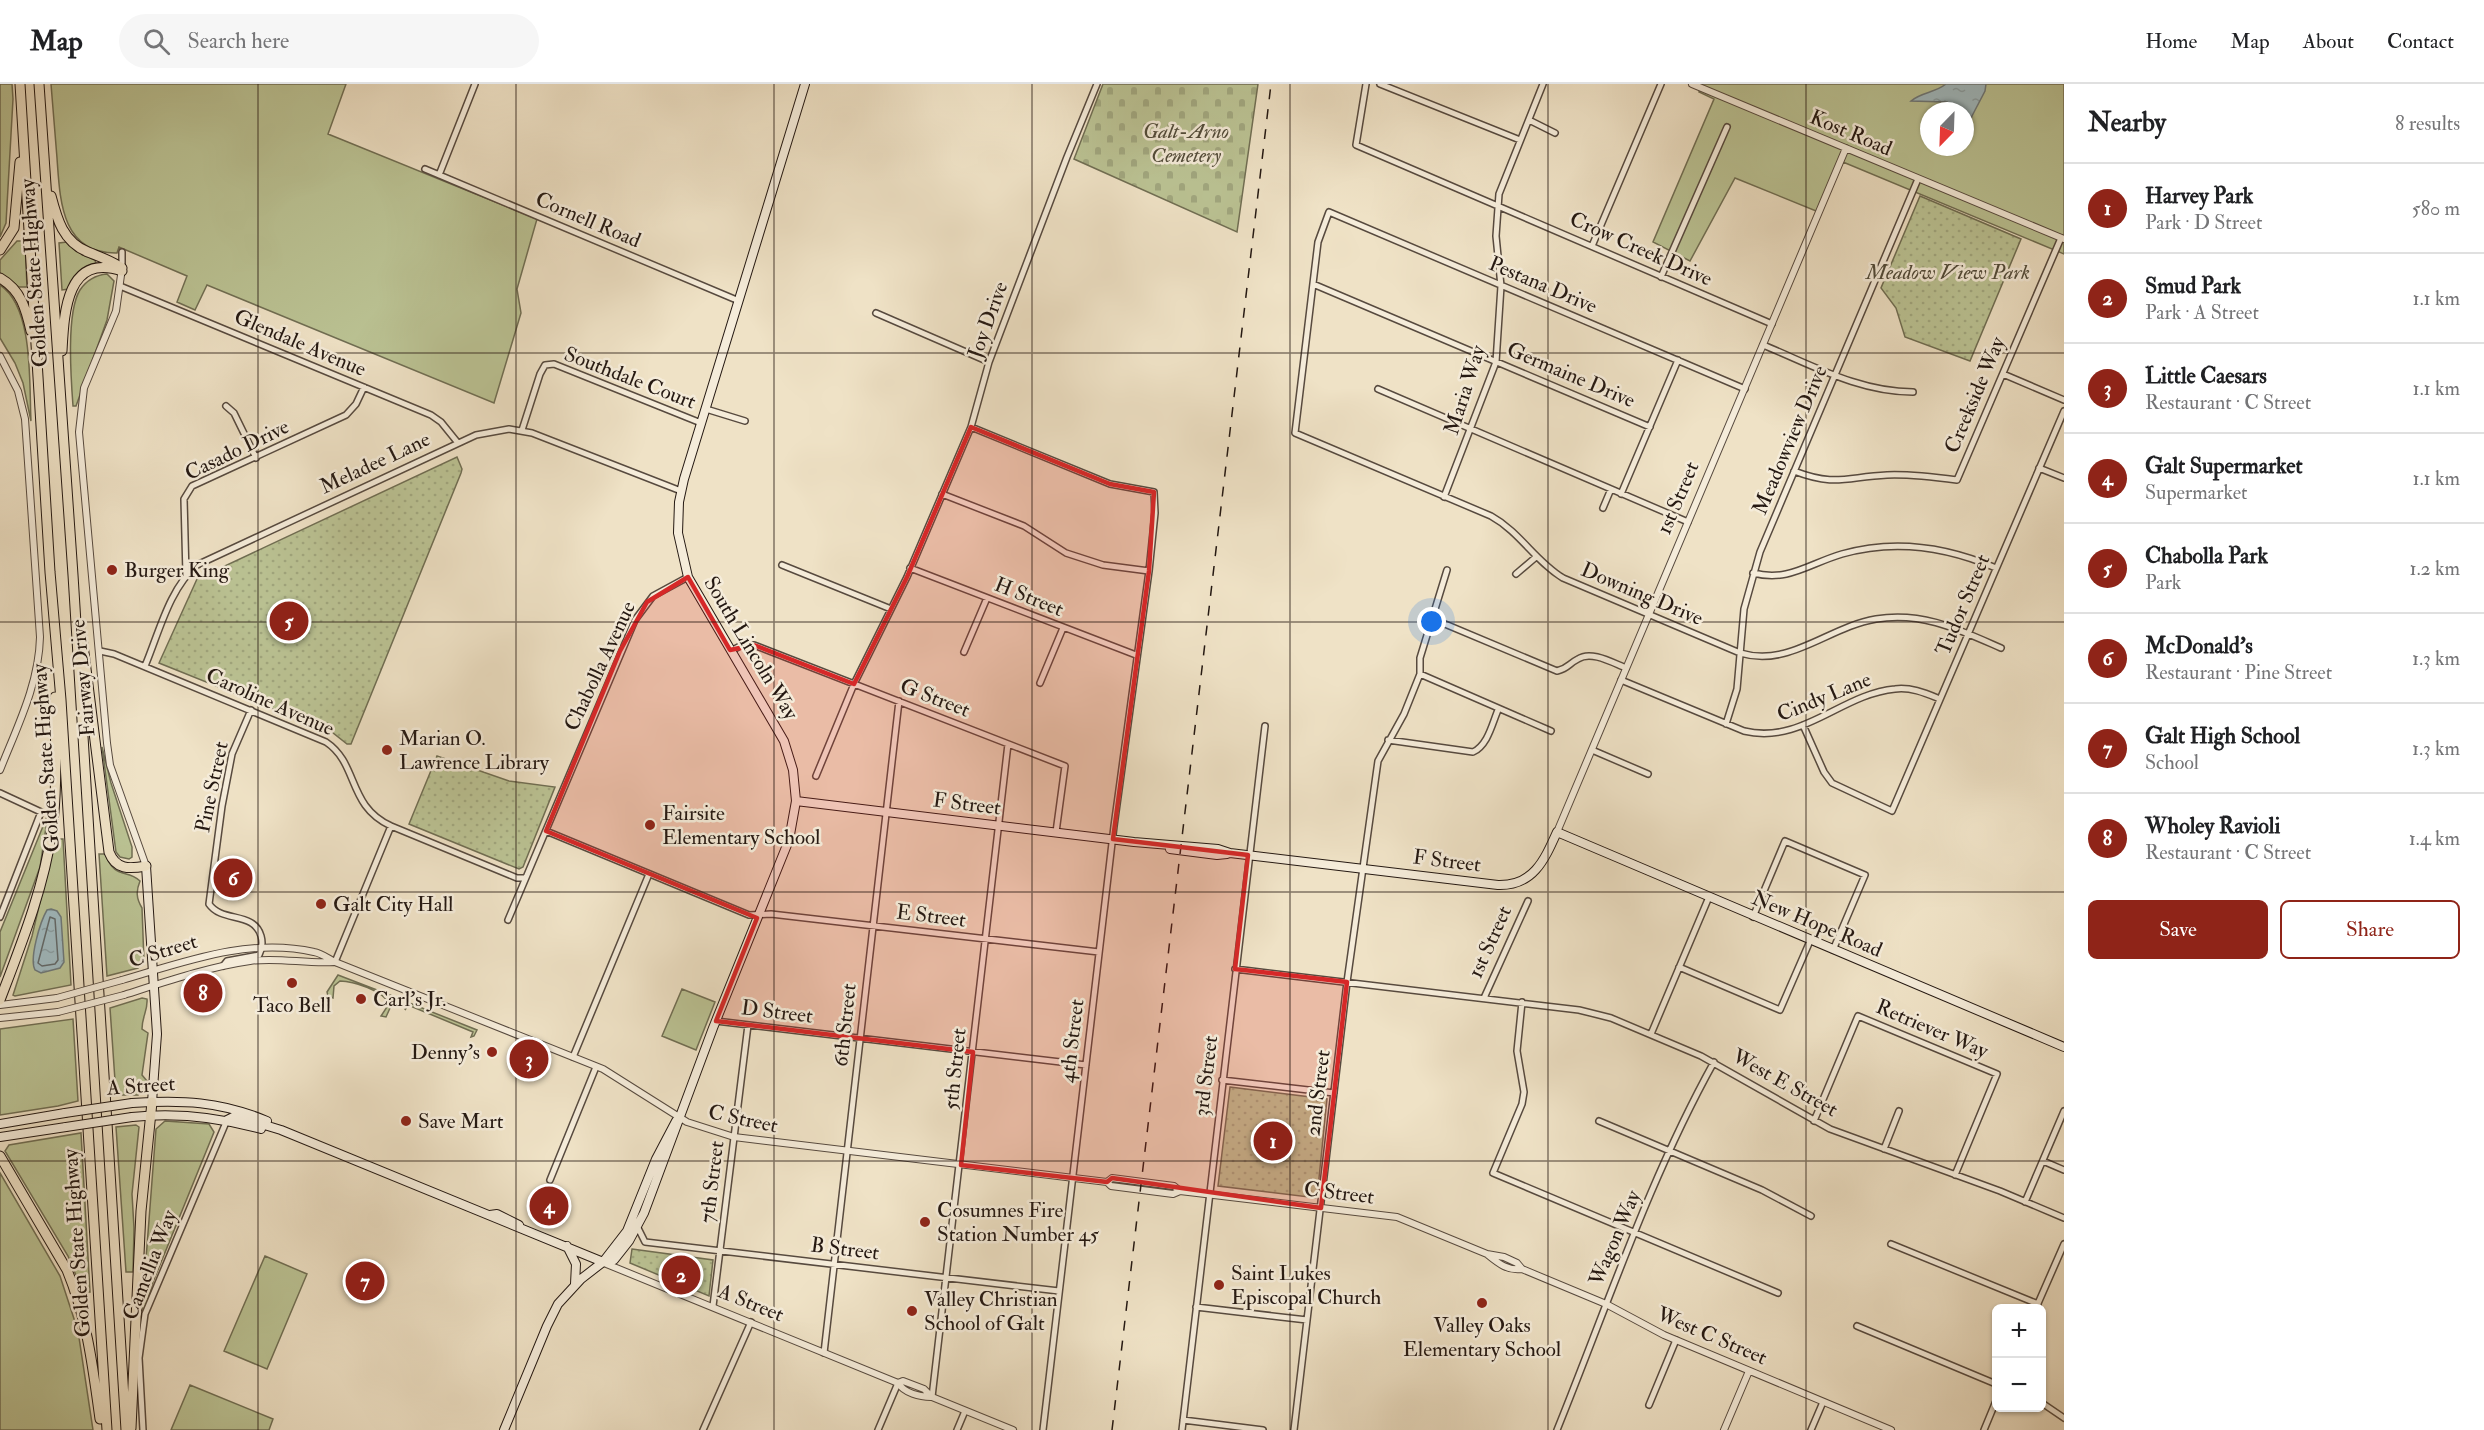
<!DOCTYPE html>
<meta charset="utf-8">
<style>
body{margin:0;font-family:"IM FELL Double Pica",serif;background:#f6f6f6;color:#202124}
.controls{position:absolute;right:18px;bottom:18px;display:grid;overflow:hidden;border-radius:9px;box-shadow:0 2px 4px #0004}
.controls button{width:54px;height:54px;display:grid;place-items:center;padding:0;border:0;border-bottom:2px solid #e0e0e0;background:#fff;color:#202124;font:30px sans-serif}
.compass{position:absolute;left:1920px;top:18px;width:54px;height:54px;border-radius:50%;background:#fff;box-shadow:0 2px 4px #0004;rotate:203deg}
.you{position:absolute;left:1432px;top:538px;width:21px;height:21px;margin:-15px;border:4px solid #fff;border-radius:50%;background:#1a73e8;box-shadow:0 0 0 9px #1a73e833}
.badge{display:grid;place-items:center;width:39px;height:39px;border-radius:50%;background:#8f2418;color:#fff;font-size:20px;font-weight:700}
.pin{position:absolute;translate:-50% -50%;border:3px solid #fff;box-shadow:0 2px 6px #0006}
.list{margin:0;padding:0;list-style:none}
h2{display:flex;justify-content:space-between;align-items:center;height:78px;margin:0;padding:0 24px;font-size:26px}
h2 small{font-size:20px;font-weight:400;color:#757577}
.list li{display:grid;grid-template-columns:39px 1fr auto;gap:18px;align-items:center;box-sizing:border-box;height:90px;padding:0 24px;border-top:2px solid #e0e0e0}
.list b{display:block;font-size:22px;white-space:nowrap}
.list p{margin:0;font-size:20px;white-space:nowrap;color:#757577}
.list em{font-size:20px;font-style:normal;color:#757577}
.actions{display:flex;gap:12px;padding:18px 24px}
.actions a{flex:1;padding:14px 0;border:2px solid #8f2418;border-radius:9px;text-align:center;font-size:21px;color:#8f2418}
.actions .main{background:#8f2418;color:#fff}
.icon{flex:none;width:33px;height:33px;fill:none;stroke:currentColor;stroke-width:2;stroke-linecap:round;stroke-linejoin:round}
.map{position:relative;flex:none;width:2064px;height:1346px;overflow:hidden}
header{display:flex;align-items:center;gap:36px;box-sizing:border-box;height:84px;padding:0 30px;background:#fff;border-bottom:2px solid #e0e0e0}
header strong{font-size:28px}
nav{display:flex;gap:33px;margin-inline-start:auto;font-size:21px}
.search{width:420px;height:54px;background:#f6f6f6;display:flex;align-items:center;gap:15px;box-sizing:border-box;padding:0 21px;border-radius:33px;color:#757577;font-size:22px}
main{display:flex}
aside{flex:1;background:#fff}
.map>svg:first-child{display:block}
.green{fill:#bbc394;stroke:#706e53;stroke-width:1.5;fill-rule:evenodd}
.cemetery{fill:url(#cemetery-stones);stroke:#706e53;stroke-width:1.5}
.park{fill:url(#park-dots);stroke:#706e53;stroke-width:1.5}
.water{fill:url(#water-ripples);stroke:#6e797a;stroke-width:1.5}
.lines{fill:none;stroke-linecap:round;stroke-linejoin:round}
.shore{stroke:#626969;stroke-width:1.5}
.minor-casing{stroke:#574a3f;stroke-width:8}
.tertiary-casing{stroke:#574a3f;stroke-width:8}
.secondary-casing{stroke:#241812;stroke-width:10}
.motorway-casing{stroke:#241812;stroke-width:11}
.minor{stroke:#f5ecda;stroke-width:5}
.tertiary{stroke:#f5ecda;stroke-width:6}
.secondary{stroke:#f5ecda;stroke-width:8}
.motorway{stroke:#efe2c6;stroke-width:9}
.rail{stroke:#241812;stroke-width:1.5;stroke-dasharray:10 10;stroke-linecap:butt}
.tertiary-bridge-casing{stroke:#574a3f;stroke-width:8;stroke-linecap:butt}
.secondary-bridge-casing{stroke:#241812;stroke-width:10;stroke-linecap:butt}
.tertiary-bridge{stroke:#f5ecda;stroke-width:6}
.secondary-bridge{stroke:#f5ecda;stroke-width:8}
.marked{fill:#d62828;fill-opacity:0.2;stroke:#d62828;stroke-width:4.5;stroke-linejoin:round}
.grid{fill:none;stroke:#241812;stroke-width:1.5;stroke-opacity:0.55}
.poi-dot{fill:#8f2418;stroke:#f5ecda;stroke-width:2}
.labels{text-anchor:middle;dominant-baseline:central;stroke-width:5;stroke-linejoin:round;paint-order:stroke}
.park-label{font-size:21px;font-style:italic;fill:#514b39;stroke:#f5ecda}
.street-label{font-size:21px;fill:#241812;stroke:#f5ecda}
.poi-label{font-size:21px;fill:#241812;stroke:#f5ecda;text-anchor:start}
</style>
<header>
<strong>Map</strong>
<div class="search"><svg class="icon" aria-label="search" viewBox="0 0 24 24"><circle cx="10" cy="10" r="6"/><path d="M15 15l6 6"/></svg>Search here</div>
<nav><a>Home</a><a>Map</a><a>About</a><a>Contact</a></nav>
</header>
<main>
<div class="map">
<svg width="2064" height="1346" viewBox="0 0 2064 1346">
<defs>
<pattern id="cemetery-stones" width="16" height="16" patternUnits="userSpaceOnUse" patternTransform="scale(1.5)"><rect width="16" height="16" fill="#bbc394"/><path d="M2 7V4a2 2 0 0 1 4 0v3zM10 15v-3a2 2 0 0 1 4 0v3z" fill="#a1a77f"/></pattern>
<pattern id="park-dots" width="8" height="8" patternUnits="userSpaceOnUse" patternTransform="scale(1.5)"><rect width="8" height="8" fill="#bbc394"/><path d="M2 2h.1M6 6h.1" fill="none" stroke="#a1a77f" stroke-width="1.8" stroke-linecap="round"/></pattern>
<pattern id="water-ripples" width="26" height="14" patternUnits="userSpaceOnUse" patternTransform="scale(1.5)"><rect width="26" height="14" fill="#a0bac0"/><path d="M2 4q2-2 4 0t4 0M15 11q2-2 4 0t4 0" fill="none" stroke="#8a9fa4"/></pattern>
</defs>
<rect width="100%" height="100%" fill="#efe2c6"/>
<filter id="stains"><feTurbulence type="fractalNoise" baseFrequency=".00333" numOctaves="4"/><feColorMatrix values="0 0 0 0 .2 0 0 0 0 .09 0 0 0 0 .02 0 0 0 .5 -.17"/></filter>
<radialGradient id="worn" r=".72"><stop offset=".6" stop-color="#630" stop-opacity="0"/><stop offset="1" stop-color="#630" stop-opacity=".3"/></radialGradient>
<path class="green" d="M0,0h12l1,15 -7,124 -6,14z
M51,0h295l-18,50 209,85 -20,70 4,24 -27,90 -287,-118 -12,25 -18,-8 10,-26 -68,-29 -2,6c-56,1 -57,-53 -60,-95 -2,-25 -4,-49 -6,-74z
M1703,0h361v170l-221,-92 -22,51 -86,-35 -45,83 -37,-19 61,-143 -15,-7zM1929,27h36v36h-36z
M17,157h8l2,46h-8l-19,-14v-13z
M67,158l18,14 10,4 1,4 -9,5 -18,20 -7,1 -3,-47z
M107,190l7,7 -7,39 -31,86h-3c-2,-27 -7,-94 7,-116 6,-9 16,-15 27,-16z
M0,201c34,22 29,99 31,136l-8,-38 -8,-20 -15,-25z
M102,663l9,36 21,64v10l-3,2 -9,-2 -4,-5z
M48,730l-8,53 -40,110v-45z
M55,755h8l8,146 -56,11 -2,-1 19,-59z
M99,770h6c11,27 21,14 35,27 -4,10 -4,17 2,27l2,54 -6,6 -31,8z
M338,891l57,22 -9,20 -5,-1 8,-12c-5,-13 -36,-23 -49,-23l-6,5 -1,12 -5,-2 -1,-4z
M682,905l33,13 -19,48 -34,-14z
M142,914l5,1c1,12 -5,17 -5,30l6,4 -6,42 5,6v7l-9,7h-22l-6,-87z
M407,918l70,28 -3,6 -3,1 2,-5 -65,-27 -3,5z
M73,935l5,82 -20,5 -58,9v-86z
M165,1037l44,3 5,8 -61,150 -12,42 15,-195z
M136,1041l3,2 -7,67 2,34 -1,44h-7l-10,-145z
M81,1049l9,159h-7l-15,-36 -63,-105 4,-6z
M0,1089l60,103 18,55 15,99h-93z
M265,1172l42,18 -40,95 -43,-18z
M190,1301l83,34 -4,11h-98z"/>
<path class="cemetery" d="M1103,0h155l-21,148 -163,-73z"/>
<path class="park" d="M1920,112l101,43 -51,122 -65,-24 -9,-29 -15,-20z
M457,373l5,12 -1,4 -110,271h-4l-14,-11 -174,-70 38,-84z
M437,672l72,25 46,6 -32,80 -4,2 -110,-45z
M1230,1003l97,12 -10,99 -99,-12z
M632,1165l81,11 -4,36 -79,-33z"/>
<path class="water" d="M1946,0h40l-1,7 -13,25 -7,21v-26h-8l-10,-9 -36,-1c10,-9 24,-8 35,-17z
M51,825l6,2 4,6 3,45 -4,6 -19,5 -6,-3c-6,-11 5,-48 12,-60z"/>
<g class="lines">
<path class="shore" d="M50,833l5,2 3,41 -3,4 -13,2 -4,-3z"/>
<g class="minor-casing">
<path id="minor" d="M1366,0l-10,61 416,179
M1380,0l140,56
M1529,36l26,13
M425,85l314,132
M439,91l36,-91
M1592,162l69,-162
M122,184v-16
M1661,193l66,-150
M1313,200l337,143
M120,202l311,129 10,7 17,21
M876,229l113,49
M1763,261c49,20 96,47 150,47
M2003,290l61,26
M1378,305l310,133
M1745,305l-416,-177 -11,30 -23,191 196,83c29,16 44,45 72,62l177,75c50,15 88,-26 136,-34 46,-8 84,11 125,29
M226,322l8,7 22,45
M706,325l39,12
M971,343l139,57 44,8 1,21 -6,58
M522,346l18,-56 5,-9 9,-1 147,59
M2039,384l25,10
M1794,387c42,16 52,6 93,4 23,-1 47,2 70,5l104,-242
M942,410l82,32 42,27 37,12 46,6 -35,255 -71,604
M1621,410l57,-134
M1444,413l52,-135 5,-76 -5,-50 3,-42 44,-110
M1603,424l8,-19
M782,481l109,44
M910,484l226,87
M1753,489c36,9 55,-9 89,-19 52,-15 105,-7 154,14
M1516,490l20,-17
M186,491l-2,-76 8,-13 154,-71 10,-11 8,-17
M1433,535l124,52c12,-3 11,-7 21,-12 13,-9 35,4 48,9
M100,567l14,3 212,88c33,22 21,64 65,84l126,52h7
M731,567l11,-6h12l311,121 -9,66
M964,568l23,-54
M145,582c14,-33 24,-77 52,-101l279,-130 33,-6 23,4 149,58
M1420,590l131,57
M1621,596l123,51c58,14 97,-37 151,-42 16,-2 30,4 45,10
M1040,599l23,-55
M1726,640l11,-35 7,-80 16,-57 158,-373
M1803,641l21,47 8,11 60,28 172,-400
M1388,656l85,12c15,-7 19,-28 25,-42
M1592,666l56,24
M816,692l38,-92 53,-107 64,-150 18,-65 78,-205 30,-73
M0,709l41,19 -41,105
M546,747l203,84 22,-1 328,38
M1753,833l32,-76 80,34 -32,75
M508,836l127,-300 18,-24 35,-19
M335,878l56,-136
M223,882l4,-5 32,-6c3,-6 4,-12 2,-19 -7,-25 -39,-13 -52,-32l13,-98 10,-52 19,-44
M1679,883l101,43 30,-69
M1235,885l344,41 32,8 90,38 129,73 170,62 64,27
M1484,914l44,-97
M1522,918l-5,49 7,41 -2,12 -29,69 285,120
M716,937l370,44
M1651,950l58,-137
M573,973l76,-183
M1222,996l112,13
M1599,1037l163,69 49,26
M1814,1037l44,-105 139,58 -42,101
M1884,1065l15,-38
M2043,1077l21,9
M550,1096l46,-113
M2025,1118l39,-91
M637,1142l8,16 414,49
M1891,1160l147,60
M713,1222l35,-281
M1196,1223l111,13
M2036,1224l28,-64
M1857,1242l139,58
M824,1269l75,-652
M932,1313l76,-653
M2042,1319l22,15
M1649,1321l27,-65
M1183,1336l80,10
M143,1346l-4,-72 6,-44 82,-194
M703,1346l48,-108
M878,1346l20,-47
M957,1346l8,-19
M1182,1346l83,-704
M1294,1346l53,-448 31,-221 26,-47 16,-40v-16l27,-88
M1557,1346c50,-123 92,-251 157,-368
M1811,1346l12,-28
M1984,1346l12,-29"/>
</g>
<g class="tertiary-casing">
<path id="tertiary" d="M1692,0l372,155
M122,184l-6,43 -32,77 -5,44 28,311 3,22 36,101
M0,272l18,35 7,28 15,218c-1,47 -23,90 -40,133
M1557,748l289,-684
M122,896c62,-18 127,-43 192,-28 7,1 15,7 21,10l268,107 84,53 47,15 373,45 4,4 62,8 7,-3 217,26 90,37 17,3 13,6 5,6 84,35 58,31 227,95
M124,911c41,-13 84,-28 126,-34 28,-4 56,3 84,1
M0,921l57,-7
M0,934l58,-6
M1107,1098l5,-4 62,8 6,5
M1488,1171c11,9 20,16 34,14
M604,1179l294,120 5,-2 21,8 8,8 81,33
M898,1299c6,10 22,14 33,14
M1724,1346l25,-59"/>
</g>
<g class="secondary-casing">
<path id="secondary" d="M796,717l338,41 84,7 12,4 268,32c35,1 46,-24 59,-53l507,215
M1170,765l47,6 10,-1
M146,782l11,168 -5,68
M132,1019c50,-3 88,-2 135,18
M132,1033c45,-5 86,0 129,12
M227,1036l8,-4 46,14 322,132
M0,1040l65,-11
M0,1053l66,-10
M490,1131l7,-1 22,11
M567,1162l9,18 -1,20
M603,1178l24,-31 29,-72 20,-38
M504,1346l43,-104 11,-22 23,-25 22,-17 11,-2 15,-19 15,-28 69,-185 76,-188 7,-39 -3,-31 -9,-29 -96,-164 -10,-44 1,-31 5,-23 121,-395"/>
</g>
<g class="motorway-casing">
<path id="motorway" d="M20,0l30,488 11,128 46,730
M39,0l34,491 53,855
M51,112c6,23 12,46 37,56 12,5 22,8 34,16
M0,166l14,-22 6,-66
M0,194c21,12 26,31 31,53
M62,267c2,-37 4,-99 60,-80
M82,553l27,215c7,18 20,17 37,14
M0,916c21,-55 44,-112 52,-170 6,-44 3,-89 3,-133
M0,1072l67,114c20,48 26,98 33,149
M131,1344l10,-217 11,-109"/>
</g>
<use href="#minor" class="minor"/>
<use href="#tertiary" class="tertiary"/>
<use href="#secondary" class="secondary"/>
<use href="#motorway" class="motorway"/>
<path class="rail" d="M1112,1346l159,-1346"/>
<g class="tertiary-bridge-casing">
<path id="tertiary-bridge" d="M57,914l65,-18
M58,928l66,-17"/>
</g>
<g class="secondary-bridge-casing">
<path id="secondary-bridge" d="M65,1029l67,-10
M66,1043l66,-10"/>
</g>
<use href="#tertiary-bridge" class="tertiary-bridge"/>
<use href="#secondary-bridge" class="secondary-bridge"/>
</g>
<path class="marked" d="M971,343l139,57 44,8 -5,79 -36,268 135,16 -13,114 112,13 -26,226 -209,-30 -5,4 -146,-17 12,-113 -257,-31 41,-103 -211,-87 74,-180 27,-49 41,-25 42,73 24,-5 100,39 53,-107z"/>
<path class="grid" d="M258,0v1346M516,0v1346M774,0v1346M1032,0v1346M1290,0v1346M1548,0v1346M1806,0v1346M0,269h2064M0,538h2064M0,808h2064M0,1077h2064"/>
<g class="poi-dot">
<circle cx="112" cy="486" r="6"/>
<circle cx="387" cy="666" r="6"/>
<circle cx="650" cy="741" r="6"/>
<circle cx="321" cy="820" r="6"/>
<circle cx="292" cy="899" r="6"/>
<circle cx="361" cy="915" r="6"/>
<circle cx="492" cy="968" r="6"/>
<circle cx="406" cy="1037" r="6"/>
<circle cx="925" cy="1138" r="6"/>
<circle cx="1219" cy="1201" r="6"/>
<circle cx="1482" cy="1219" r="6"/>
<circle cx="912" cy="1227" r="6"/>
</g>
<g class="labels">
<g class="park-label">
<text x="1186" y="47">Galt-Arno<tspan x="1186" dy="24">Cemetery</tspan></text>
<text x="1948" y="188">Meadow View Park</text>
</g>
<g class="street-label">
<text transform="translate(1851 49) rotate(23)">Kost Road</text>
<text transform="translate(588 136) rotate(23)">Cornell Road</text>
<text transform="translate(1641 165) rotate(24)">Crow Creek Drive</text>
<text transform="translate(34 189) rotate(-94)">Golden State Highway</text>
<text transform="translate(1543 201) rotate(23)">Pestana Drive</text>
<text transform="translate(988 236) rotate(-70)">Joy Drive</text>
<text transform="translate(300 259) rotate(23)">Glendale Avenue</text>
<text transform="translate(1571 291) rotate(23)">Germaine Drive</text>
<text transform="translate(630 294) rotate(21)">Southdale Court</text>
<text transform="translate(1465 306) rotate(-72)">Maria Way</text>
<text transform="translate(1975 311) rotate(-67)">Creekside Way</text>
<text transform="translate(1790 356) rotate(-67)">Meadowview Drive</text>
<text transform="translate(237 366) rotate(-26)">Casado Drive</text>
<text transform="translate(375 379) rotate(-25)">Meladee Lane</text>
<text transform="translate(1678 414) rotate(-67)">1st Street</text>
<text transform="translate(1642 510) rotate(23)">Downing Drive</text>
<text transform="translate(1029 513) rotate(22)">H Street</text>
<text transform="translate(1963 521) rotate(-67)">Tudor Street</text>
<text transform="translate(751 564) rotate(59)">South Lincoln Way</text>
<text transform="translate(600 582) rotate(-65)">Chabolla Avenue</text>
<text transform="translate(83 594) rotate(-95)">Fairway Drive</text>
<text transform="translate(1824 613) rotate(-22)">Cindy Lane</text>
<text transform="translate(935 614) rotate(21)">G Street</text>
<text transform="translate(270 618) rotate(24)">Caroline Avenue</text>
<text transform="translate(46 674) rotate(-94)">Golden State Highway</text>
<text transform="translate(212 703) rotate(-78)">Pine Street</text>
<text transform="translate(967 720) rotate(7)">F Street</text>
<text transform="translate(1447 777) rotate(7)">F Street</text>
<text transform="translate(931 832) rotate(7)">E Street</text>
<text transform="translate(1817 840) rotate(23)">New Hope Road</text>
<text transform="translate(1490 858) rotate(-66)">1st Street</text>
<text transform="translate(163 867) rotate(-17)">C Street</text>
<text transform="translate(777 928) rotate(7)">D Street</text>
<text transform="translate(845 941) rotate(-84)">6th Street</text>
<text transform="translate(1932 945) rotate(23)">Retriever Way</text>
<text transform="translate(1072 957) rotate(-83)">4th Street</text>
<text transform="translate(955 985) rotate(-84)">5th Street</text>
<text transform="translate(1206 992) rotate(-83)">3rd Street</text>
<text transform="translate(1785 999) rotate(29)">West E Street</text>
<text transform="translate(141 1002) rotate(-4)">A Street</text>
<text transform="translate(1318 1009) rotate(-83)">2nd Street</text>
<text transform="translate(743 1035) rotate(12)">C Street</text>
<text transform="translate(712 1098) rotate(-83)">7th Street</text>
<text transform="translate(1339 1109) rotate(7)">C Street</text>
<text transform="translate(1615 1154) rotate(-67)">Wagon Way</text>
<text transform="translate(77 1159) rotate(-94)">Golden State Highway</text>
<text transform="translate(845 1165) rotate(7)">B Street</text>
<text transform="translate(150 1181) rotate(-69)">Camellia Way</text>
<text transform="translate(751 1219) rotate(22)">A Street</text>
<text transform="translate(1712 1252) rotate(23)">West C Street</text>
</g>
<g class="poi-label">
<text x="124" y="486">Burger King</text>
<text x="399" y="654">Marian O.<tspan x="399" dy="24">Lawrence Library</tspan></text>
<text x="662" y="729">Fairsite<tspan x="662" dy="24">Elementary School</tspan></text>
<text x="333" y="820">Galt City Hall</text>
<text x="373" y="915">Carl's Jr.</text>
<text x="292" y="921" text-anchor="middle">Taco Bell</text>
<text x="480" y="968" text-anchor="end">Denny's</text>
<text x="418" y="1037">Save Mart</text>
<text x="937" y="1126">Cosumnes Fire<tspan x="937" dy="24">Station Number 45</tspan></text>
<text x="1231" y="1189">Saint Lukes<tspan x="1231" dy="24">Episcopal Church</tspan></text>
<text x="924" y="1215">Valley Christian<tspan x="924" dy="24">School of Galt</tspan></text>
<text x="1482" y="1241" text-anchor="middle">Valley Oaks<tspan x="1482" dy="24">Elementary School</tspan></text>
</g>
</g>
<rect width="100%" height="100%" filter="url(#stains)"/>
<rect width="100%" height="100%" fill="url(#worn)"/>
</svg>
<div class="controls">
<button>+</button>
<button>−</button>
</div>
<svg class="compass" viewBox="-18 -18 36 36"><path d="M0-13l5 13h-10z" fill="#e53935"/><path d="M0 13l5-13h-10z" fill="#757577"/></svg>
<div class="you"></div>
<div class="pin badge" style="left:1273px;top:1057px">1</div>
<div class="pin badge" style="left:681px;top:1191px">2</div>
<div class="pin badge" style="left:529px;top:975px">3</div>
<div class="pin badge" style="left:549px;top:1122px">4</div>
<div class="pin badge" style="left:289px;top:537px">5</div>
<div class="pin badge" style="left:233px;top:794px">6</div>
<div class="pin badge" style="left:365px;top:1197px">7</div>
<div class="pin badge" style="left:203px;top:909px">8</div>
</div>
<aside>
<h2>Nearby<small>8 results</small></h2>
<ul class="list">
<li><span class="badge">1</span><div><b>Harvey Park</b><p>Park · D Street</p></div><em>580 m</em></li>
<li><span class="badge">2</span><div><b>Smud Park</b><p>Park · A Street</p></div><em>1.1 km</em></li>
<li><span class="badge">3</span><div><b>Little Caesars</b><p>Restaurant · C Street</p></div><em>1.1 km</em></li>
<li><span class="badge">4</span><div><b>Galt Supermarket</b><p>Supermarket</p></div><em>1.1 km</em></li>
<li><span class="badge">5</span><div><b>Chabolla Park</b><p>Park</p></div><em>1.2 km</em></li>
<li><span class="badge">6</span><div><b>McDonald's</b><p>Restaurant · Pine Street</p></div><em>1.3 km</em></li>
<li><span class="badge">7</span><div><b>Galt High School</b><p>School</p></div><em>1.3 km</em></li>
<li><span class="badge">8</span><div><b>Wholey Ravioli</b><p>Restaurant · C Street</p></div><em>1.4 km</em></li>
</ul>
<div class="actions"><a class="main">Save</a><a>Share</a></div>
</aside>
</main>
